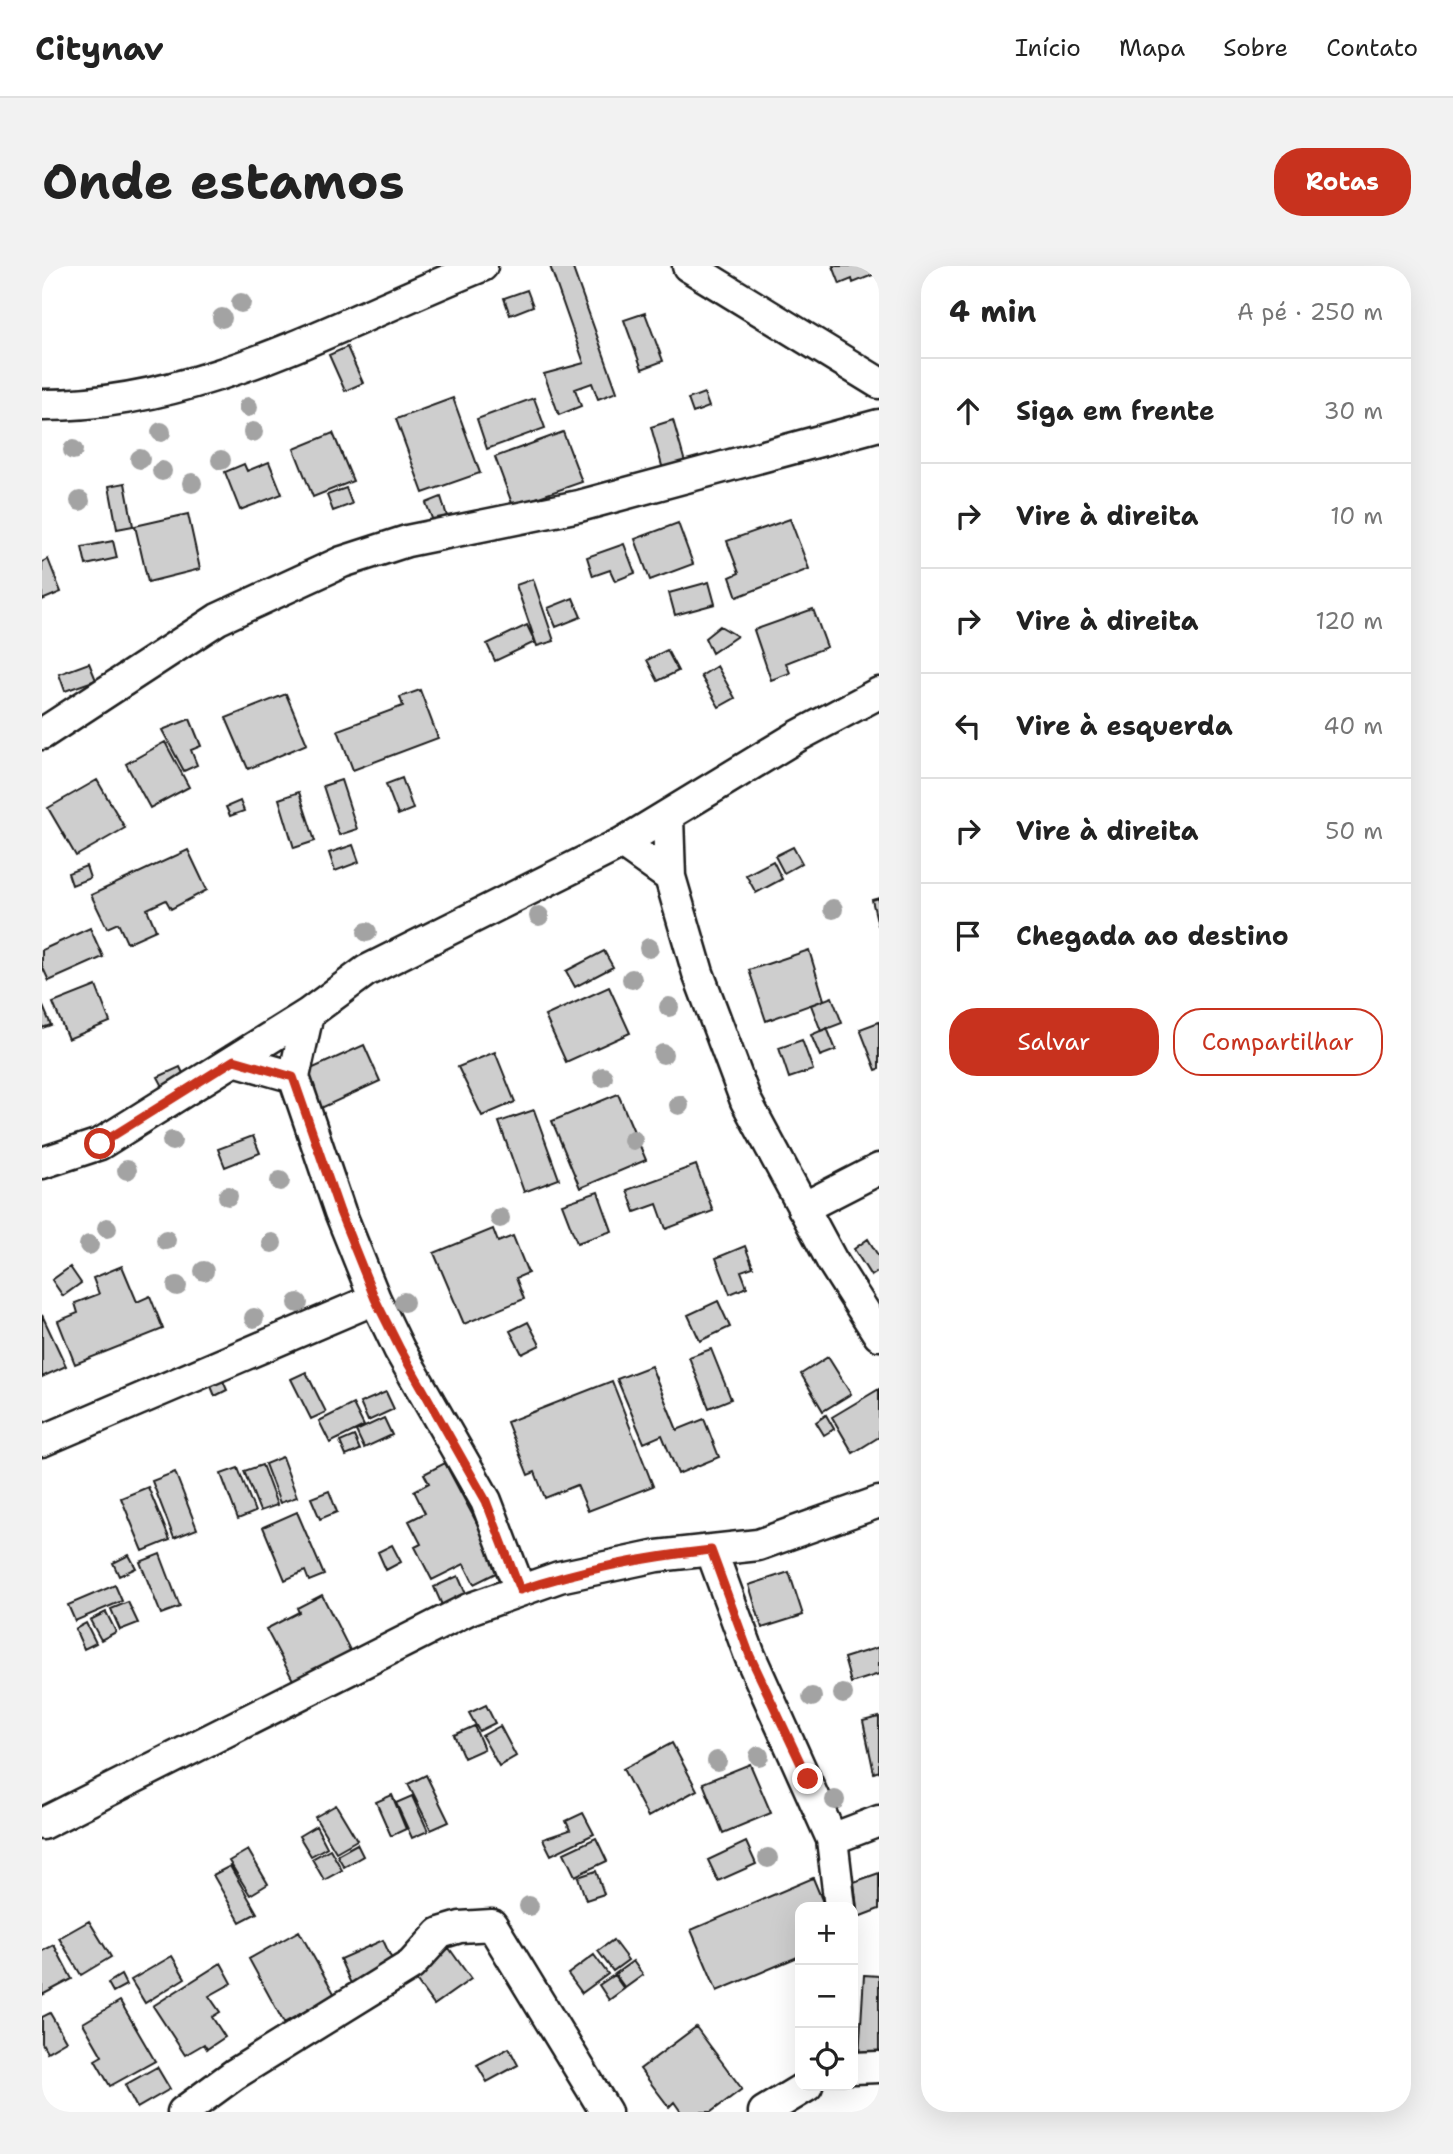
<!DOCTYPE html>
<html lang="pt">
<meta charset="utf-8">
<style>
body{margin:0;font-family:"Shantell Sans",sans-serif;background:#f2f2f2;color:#222}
.controls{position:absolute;right:21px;bottom:21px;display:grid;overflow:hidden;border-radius:14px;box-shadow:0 7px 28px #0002}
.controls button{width:63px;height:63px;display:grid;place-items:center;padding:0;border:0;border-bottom:2px solid #e0e0e0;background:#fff;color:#222;font:35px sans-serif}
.stop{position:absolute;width:21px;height:21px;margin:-16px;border:5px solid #c8321e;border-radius:50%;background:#fff}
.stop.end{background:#c8321e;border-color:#fff;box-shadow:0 2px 7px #0008}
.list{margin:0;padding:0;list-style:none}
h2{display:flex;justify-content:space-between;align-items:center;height:91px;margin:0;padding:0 28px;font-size:30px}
h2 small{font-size:23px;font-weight:400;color:#767676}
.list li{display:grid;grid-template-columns:46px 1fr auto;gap:21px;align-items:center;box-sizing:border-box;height:105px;padding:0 28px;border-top:2px solid #e0e0e0}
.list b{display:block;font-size:26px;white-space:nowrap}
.list em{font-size:23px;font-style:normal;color:#767676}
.actions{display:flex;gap:14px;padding:21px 28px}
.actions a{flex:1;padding:16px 0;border:2px solid #c8321e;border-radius:28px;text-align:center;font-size:24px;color:#c8321e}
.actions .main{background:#c8321e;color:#fff}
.icon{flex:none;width:38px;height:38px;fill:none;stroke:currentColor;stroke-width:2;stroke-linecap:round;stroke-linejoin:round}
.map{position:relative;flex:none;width:837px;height:1846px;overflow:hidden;border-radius:28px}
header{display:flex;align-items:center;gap:42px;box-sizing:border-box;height:98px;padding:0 35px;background:#fff;border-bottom:2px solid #e0e0e0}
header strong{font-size:33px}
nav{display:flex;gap:38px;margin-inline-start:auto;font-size:24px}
.intro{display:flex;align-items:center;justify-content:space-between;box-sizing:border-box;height:168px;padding:0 42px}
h1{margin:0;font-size:49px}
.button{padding:18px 32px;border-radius:28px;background:#c8321e;color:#fff;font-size:24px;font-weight:700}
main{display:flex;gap:42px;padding:0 42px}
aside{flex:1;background:#fff;border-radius:28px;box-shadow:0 7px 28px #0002}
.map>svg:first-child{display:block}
.building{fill:#cecece;stroke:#1c1c1c;stroke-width:2}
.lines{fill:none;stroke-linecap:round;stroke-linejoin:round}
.street-casing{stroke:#1c1c1c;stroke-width:35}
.street{stroke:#fff;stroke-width:30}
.tree{fill:#a3a3a3}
.route{stroke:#c8321e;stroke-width:9}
</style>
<header>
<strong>Citynav</strong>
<nav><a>Início</a><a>Mapa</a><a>Sobre</a><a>Contato</a></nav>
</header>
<div class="intro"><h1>Onde estamos</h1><a class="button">Rotas</a></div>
<main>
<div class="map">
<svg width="837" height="1846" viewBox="0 0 837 1846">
<rect width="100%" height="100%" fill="#fff"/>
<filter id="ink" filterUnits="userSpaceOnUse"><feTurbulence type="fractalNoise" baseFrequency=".0143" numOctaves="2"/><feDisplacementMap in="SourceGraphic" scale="14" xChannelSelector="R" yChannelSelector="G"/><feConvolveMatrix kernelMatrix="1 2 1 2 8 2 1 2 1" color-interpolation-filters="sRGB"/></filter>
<g filter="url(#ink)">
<path class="building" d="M508,0h22l45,126 -19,7 -6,-16 -17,6 6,17 -22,9 -15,-41 40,-11z
M791,0h46v14l-4,-6 -22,9 -1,-4 -12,5z
M485,24l6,16 -23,9 -6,-17z
M603,47l18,48 -21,8 -18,-49z
M305,81l16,36 -18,8 -16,-36z
M662,127l5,14 -16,6 -5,-14z
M411,132l27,75 -57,20 -27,-74z
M492,132l11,30 -58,21 -10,-30z
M631,154l13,46 -22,7 -13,-46z
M521,166l19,50 -69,24 -18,-49z
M291,167l20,48 -40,16 -19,-48z
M227,196l13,32 -42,16 -15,-38 19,-8 3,7z
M83,217l8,43 -16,3 -8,-43z
M304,222l6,16 -19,7 -6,-16z
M399,231l6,19 -14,5 -7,-18z
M146,248l12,55 -52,13 -13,-56z
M748,253l19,50 -72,28 -7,-20 9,-4 -12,-32z
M636,257l15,41 -43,16 -15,-41z
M71,275l4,17 -31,7 -4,-18z
M582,278l11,29 -20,8 -5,-11 -17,6 -6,-19z
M6,293l13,33 -19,8v-38z
M491,313l21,62 -17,5 -21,-61z
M667,316l6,22 -40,11 -6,-22z
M531,332l8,19 -25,10 -8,-19z
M771,343l14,38 -41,16 4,10 -19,7 -17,-50z
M485,359l8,17 -40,19 -8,-17z
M678,360l17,10 -25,17 -7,-15z
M625,384l11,21 -20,10 -11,-21z
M47,397l7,17 -31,11 -6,-17z
M675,400l18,32 -16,9 -18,-31z
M378,424l18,48 -85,32 -15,-40 65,-24 -3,-9z
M244,428l21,50 -59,25 -22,-51z
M148,453l11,27 -10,4 6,15 -13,6 -22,-41z
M123,476l24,45 -39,21 -24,-44z
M360,512l11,31 -15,6 -12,-31z
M55,514l28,48 -49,28 -28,-48z
M299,514l16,49 -18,6 -16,-49z
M257,526l16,49 -21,7 -15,-49z
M198,535l4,10 -14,5 -4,-9z
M311,579l6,17 -24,9 -6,-18z
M751,581l9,16 -18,10 -9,-17z
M146,584l19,40 -36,19 -5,-9 -19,9 9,21 -29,13 -9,-20 -11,5 -16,-33z
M731,595l9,18 -26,14 -10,-18z
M44,600l4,12 -18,7 -4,-12z
M837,632v27h-1l-6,-25z
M48,662l13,29 -54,24 -7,-15v-16z
M767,684l15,50 -58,21 -17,-51z
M562,685l9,16 -38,20 -9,-16z
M54,720l14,36 -42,17 -15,-36z
M567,721l21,46 -64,29 -21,-46z
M790,731l10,26 -21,8 -10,-26z
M0,738l9,21 -9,3z
M837,756v47l-3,1 -16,-41z
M785,762l9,22 -16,6 -9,-21z
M760,774l11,30 -24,8 -10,-30z
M322,779l16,36 -61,28 -17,-36z
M453,786l20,50 -33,14 -24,-49z
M138,801l8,17 -21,10 -9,-17z
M576,828l28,66 -66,28 -28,-67z
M492,844l25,69 -35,13 -25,-70z
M211,870l7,17 -35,14 -7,-18z
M654,899l17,46 -47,18 -9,-25 -22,8 -8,-22z
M556,926l14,39 -35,12 -15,-39z
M451,963l5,13 15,-6 15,37 -12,5 8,21 -60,25 -30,-71z
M826,973l11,18v14l-8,5 -17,-27z
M703,980l8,21 -12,4 6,16 -17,7 -14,-36z
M80,1000l15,36 13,-6 13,33 -88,35 -17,-43 20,-8 -3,-10 24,-9 -6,-16z
M28,1001l11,16 -18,13 -11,-16z
M676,1035l12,26 -30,14 -12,-26z
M0,1049l24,51 -24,11z
M486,1056l12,23 -18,9 -12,-23z
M669,1083l20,50 -22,9 -20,-51z
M786,1091l23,37 -28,17 -22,-37z
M609,1100l26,64 27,-11 15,38 -41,17 -16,-39 -18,8 -27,-64z
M264,1106l20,40 -15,7 -20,-40z
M178,1108l7,16 -12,6 -7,-17z
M570,1115l41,105 -65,25 -11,-26 -32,13 -10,-26 -7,3 -21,-53z
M837,1123v48l-26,16 -21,-36z
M344,1126l8,17 -26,12 -8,-18z
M311,1138l11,22 -34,17 -11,-22z
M784,1149l8,14 -10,6 -8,-13z
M342,1152l8,17 -28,13 -8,-17z
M312,1170l6,14 -14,6 -6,-14z
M240,1191l15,40 -17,6 -15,-39z
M403,1197l57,107 -28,14 -10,-20 -32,16 -17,-33 6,-3 -12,-23 16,-8 -11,-22 15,-8 -5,-9z
M220,1199l15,40 -17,6 -16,-40z
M196,1202l17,44 -17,7 -17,-45z
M133,1206l22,57 -23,9 -22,-57z
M106,1221l22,53 -27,11 -22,-53z
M287,1225l8,21 -17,7 -9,-21z
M255,1246l27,63 -15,6 -4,-10 -20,9 -22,-53z
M350,1279l9,17 -15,8 -8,-18z
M118,1288l20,53 -19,7 -21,-52z
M87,1289l7,13 -17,8 -6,-13z
M747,1306l14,43 -41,13 -13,-43z
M416,1310l11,25 -24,11 -11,-25z
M73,1319l7,16 -47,20 -7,-16z
M280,1329l31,61 -25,13 -3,-5 -32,16 -27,-51 33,-17 -2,-4z
M86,1336l10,21 -18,7 -9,-21z
M64,1346l10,20 -15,8 -11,-20z
M44,1357l10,20 -12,6 -9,-20z
M837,1381v27l-28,9 -7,-25z
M444,1439l9,18 -16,8 -10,-18z
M837,1451v54l-5,2 -11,-52z
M432,1460l10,23 -20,9 -10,-23z
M458,1460l16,30 -17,10 -17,-30z
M630,1477l25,47 -49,27 -25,-48z
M708,1498l21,49 -48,20 -20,-50z
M384,1509l23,47 -18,8 -23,-46z
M350,1529l14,34 -15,7 -15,-34z
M370,1530l16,35 -16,7 -16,-35z
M294,1539l21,35 -21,12 -21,-35z
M541,1547l11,21 -43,21 -8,-16 27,-9 -4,-9z
M274,1560l11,21 -16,9 -12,-20z
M554,1572l11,23 -32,15 -11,-23z
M704,1576l10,22 -38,17 -10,-21z
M315,1578l6,12 -19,11 -7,-12z
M288,1583l12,21 -18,10 -12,-21z
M206,1584l20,34 -18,11 -21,-34z
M188,1600l27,47 -17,9 -27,-47z
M554,1605l8,23 -18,6 -8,-23z
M837,1607v36l-21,8 -4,-35z
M771,1612l12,29h-25v49l-83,35 -26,-61z
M47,1655l22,36 -30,18 -22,-37z
M257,1665l36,64 -51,28 -35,-64z
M341,1674l11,24 -43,20 -11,-25z
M571,1674l15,20 -15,11 -15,-20z
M12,1679l18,34 -30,16v-44z
M407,1682l22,31 -37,26 -22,-30z
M552,1689l14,19 -26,19 -14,-19z
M130,1690l13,22 -40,25 -14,-23z
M591,1695l10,14 -18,13 -10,-14z
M179,1697l11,20 -23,13 11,16 -8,5 13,20 -18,12 -3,-5 -19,11 -32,-49z
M79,1709l5,10 -13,7 -5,-9z
M572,1709l10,14 -15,11 -10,-15z
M822,1709l15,1v82l-20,-1z
M78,1735l35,60 -45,25 -15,-26 7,-4 -19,-33z
M8,1747l16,28 -19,11 -5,-9v-26z
M654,1761l46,62 -31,23h-30l-7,-10 -5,5 -29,-38z
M467,1782l9,17 -31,17 -10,-17z
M115,1801l13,22 -33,19 -12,-23z"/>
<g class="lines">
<g class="street-casing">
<path id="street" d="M646,0l191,117
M0,139c158,1 297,-82 440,-139
M0,468l176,-115 124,-57 65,-21 172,-35 300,-81
M626,551l2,60 28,96 48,128 86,160 47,74
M580,577l48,34
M266,748l-14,63 46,135 35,87 24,50 87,152 34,89
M192,794l60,17
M0,897l58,-19 208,-130 58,-43 256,-128 176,-107 81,-43
M761,942l76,-39
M0,1175l333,-142
M669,1284l39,106 82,183 8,68
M0,1558l427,-215 90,-32 98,-21 101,-11 121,-43
M790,1573l47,-18
M811,1802l26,-1
M141,1846l52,-38 176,-109 29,-32 20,-6 32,-2 114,187
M722,1846l43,-26"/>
</g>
<use href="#street" class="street"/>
</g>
<g class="tree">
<circle cx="199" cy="37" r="10"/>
<circle cx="180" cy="52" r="10"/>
<circle cx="206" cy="141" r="10"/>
<circle cx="119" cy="166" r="10"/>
<circle cx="211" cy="166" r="10"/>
<circle cx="31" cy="184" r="10"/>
<circle cx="98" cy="193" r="10"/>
<circle cx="179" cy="194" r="10"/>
<circle cx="120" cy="205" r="10"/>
<circle cx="150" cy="217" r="10"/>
<circle cx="38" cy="235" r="10"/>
<circle cx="791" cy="643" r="10"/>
<circle cx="497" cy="650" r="10"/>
<circle cx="325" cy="666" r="10"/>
<circle cx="607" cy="682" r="10"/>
<circle cx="590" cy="713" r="10"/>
<circle cx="627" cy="741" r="10"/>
<circle cx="621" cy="788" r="10"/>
<circle cx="561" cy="811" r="10"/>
<circle cx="637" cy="839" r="10"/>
<circle cx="591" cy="874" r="10"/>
<circle cx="130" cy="875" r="10"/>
<circle cx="85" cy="904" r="10"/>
<circle cx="238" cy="915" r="10"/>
<circle cx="186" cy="930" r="10"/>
<circle cx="458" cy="952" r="10"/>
<circle cx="65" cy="962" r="10"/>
<circle cx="124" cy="974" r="10"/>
<circle cx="230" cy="977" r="10"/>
<circle cx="47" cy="979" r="10"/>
<circle cx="162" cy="1005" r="10"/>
<circle cx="135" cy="1020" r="10"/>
<circle cx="362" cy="1036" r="10"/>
<circle cx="256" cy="1037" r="10"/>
<circle cx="212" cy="1052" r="10"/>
<circle cx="801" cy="1428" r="10"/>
<circle cx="770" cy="1431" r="10"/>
<circle cx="717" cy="1490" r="10"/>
<circle cx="675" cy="1495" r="10"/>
<circle cx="793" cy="1534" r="10"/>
<circle cx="726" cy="1592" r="10"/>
<circle cx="487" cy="1640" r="10"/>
</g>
</g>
<g class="lines" filter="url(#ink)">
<path class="route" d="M58,878l134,-84 59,17 47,135 35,87 25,50 86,152 34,89c62,-21 126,-33 191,-40l39,106 58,123"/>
</g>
</svg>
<div class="controls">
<button>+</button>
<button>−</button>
<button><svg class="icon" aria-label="locate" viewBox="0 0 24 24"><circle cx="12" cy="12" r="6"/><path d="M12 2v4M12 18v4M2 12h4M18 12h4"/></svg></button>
</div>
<div class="stop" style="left:58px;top:878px"></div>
<div class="stop end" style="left:766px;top:1513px"></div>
</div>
<aside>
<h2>4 min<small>A pé · 250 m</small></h2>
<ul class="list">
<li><svg class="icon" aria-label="ahead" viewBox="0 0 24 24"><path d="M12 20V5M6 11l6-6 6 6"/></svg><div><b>Siga em frente</b></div><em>30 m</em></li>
<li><svg class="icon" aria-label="right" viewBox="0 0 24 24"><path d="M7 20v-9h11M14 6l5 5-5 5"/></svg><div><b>Vire à direita</b></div><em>10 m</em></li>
<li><svg class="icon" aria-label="right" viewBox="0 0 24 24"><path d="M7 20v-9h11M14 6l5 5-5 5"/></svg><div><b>Vire à direita</b></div><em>120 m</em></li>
<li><svg class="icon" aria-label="left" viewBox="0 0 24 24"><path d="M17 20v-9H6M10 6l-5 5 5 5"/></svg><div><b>Vire à esquerda</b></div><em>40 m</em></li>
<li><svg class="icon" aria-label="right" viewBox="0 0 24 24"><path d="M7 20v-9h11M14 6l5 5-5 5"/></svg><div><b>Vire à direita</b></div><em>50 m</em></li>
<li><svg class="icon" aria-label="arrive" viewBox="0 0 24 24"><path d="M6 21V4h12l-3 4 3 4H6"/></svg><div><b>Chegada ao destino</b></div></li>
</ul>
<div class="actions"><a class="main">Salvar</a><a>Compartilhar</a></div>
</aside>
</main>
